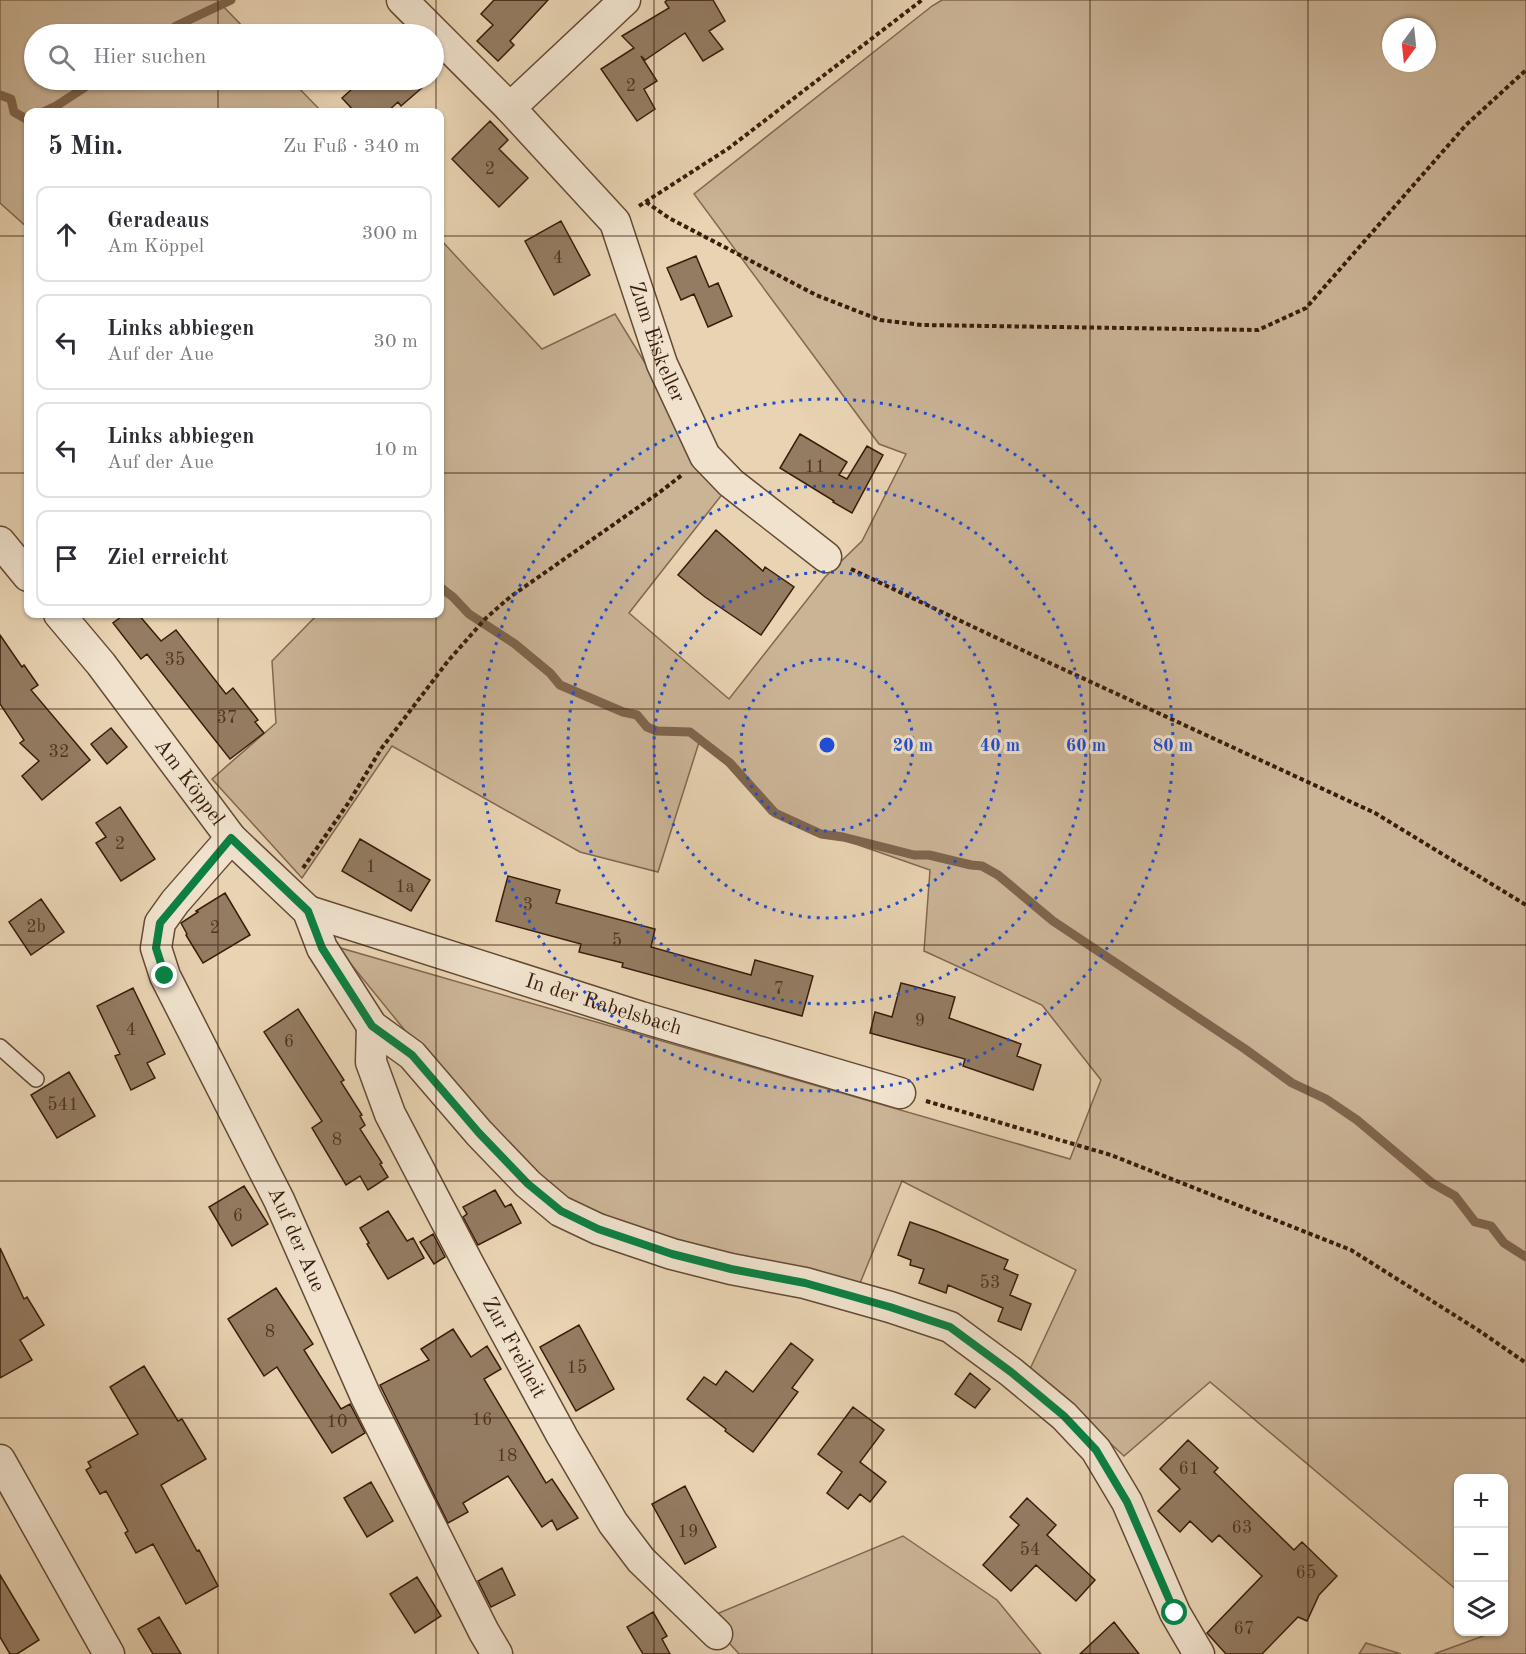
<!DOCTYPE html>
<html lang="de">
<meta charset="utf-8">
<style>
body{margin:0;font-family:"Old Standard TT",serif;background:#f2f2f3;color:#2b2b33}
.controls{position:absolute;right:18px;bottom:18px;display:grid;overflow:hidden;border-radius:12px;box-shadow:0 2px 4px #0004}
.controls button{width:54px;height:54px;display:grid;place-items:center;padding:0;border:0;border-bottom:2px solid #e1e1e2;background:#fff;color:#2b2b33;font:30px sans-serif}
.compass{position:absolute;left:1382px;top:18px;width:54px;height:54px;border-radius:50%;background:#fff;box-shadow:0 2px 4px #0004;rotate:195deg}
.stop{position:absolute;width:18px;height:18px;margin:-14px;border:4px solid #0b8043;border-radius:50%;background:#fff}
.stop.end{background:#0b8043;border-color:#fff;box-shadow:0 2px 6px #0008}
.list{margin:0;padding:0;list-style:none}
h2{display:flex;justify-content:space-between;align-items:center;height:78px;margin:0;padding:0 24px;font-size:26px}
h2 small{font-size:20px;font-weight:400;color:#7c7c81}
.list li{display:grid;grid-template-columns:39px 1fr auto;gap:18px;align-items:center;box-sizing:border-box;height:96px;margin:0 12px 12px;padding:0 12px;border:2px solid #e1e1e2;border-radius:12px}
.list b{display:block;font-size:22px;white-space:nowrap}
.list p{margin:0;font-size:20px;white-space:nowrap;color:#7c7c81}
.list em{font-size:20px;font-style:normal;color:#7c7c81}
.icon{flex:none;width:33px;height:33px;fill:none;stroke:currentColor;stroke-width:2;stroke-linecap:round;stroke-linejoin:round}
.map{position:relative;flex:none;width:1526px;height:1654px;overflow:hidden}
.search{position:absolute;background:#fff;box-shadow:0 2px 4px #0004;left:24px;top:24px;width:420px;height:66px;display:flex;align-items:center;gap:15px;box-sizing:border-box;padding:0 21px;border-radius:33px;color:#7c7c81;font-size:22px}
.panel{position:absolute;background:#fff;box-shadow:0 2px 4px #0004;left:24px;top:108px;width:420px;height:510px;border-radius:12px}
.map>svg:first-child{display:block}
.green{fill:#cab496;stroke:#826850;stroke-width:1.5;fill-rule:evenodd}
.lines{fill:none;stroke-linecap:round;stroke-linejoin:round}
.stream{stroke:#7e654d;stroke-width:9}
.building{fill:#947c62;stroke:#391d0b;stroke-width:1.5}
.lane-casing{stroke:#654a35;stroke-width:18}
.street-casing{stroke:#654a35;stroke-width:33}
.path{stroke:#391d0b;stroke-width:4;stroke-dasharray:4.5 3;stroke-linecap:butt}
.lane{stroke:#f0e2cd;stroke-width:15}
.street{stroke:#f0e2cd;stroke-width:30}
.route{stroke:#0b8043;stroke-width:8}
.grid{fill:none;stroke:#391d0b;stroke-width:1.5;stroke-opacity:0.55}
.ring{fill:none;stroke:#1d4ed8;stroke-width:3;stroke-dasharray:3 6}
.labels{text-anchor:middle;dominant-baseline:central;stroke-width:6;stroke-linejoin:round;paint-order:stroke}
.number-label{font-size:18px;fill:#503521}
.street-label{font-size:21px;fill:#391d0b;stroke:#f0e2cd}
.centre{fill:#1d4ed8;stroke:#f0e2cd;stroke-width:3}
.ring-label{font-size:18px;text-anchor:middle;font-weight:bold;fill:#1d4ed8;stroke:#f0e2cd;stroke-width:6;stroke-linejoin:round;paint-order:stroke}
</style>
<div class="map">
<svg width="1526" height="1654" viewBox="0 0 1526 1654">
<rect width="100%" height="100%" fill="#e8d3b2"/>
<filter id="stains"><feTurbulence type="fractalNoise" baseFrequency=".00333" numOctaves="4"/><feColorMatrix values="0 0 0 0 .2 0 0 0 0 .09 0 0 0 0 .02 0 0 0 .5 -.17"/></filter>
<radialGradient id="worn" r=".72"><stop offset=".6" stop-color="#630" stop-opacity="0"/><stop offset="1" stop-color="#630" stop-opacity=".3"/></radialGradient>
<path class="green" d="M0,0h217l33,34h-216v46h257l31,32h-294v116l-28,-25z
M942,0h584v1654h-92l60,-22h10v-154h-46v113l-248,-209 -86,74 -94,-87 46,-99 -174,-89 -44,107 -290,-78 -152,-166 -79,-97 733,212 31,-79 -59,-75 -118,-54 6,-81 -160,-56 -69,-78 -43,136 -78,-20 -188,-106 -90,132 -90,-99 64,-56 -4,-62 46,-47h122v-375l102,110 73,-35 109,178 -95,121 100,86 96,-122 37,-36 44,-87 -27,-10 -185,-250 238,-188zM1391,27h36v36h-36z
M903,1536l94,64 44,54h-302l-32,-36z
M1366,1643l35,11h-42z"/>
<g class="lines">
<path class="stream" d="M166,34l10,-8 55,-26
M0,95l11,4 3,13 14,8
M43,112l13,-6 40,-26
M440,587l13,10 16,17 46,30 35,29 10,12 63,27 14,3 10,12 10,4 33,1 40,31 45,50 46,21 22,3 71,18h15l42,10 11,1 16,9 55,46 192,128 47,34 34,16 31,21 75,63 23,13 20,26 16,4 13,17 22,14"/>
</g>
<path class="building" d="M494,0h54l-38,41 4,4 -16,16 -21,-20 16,-16 -12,-11z
M667,0h46l12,21 -16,10 14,18 -20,12 -18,-28 -40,27 -4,-4 16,25 -13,8 11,20 -18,12 -36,-52 33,-21 -12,-12 47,-28 -4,-6z
M362,80h69l-30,26 -3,-4 -11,10h-32l-13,-14z
M490,121l18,19 -9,9 29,29 -29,29 -47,-48z
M561,221l29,54 -36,20 -29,-54z
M696,256l13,31 9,-4 14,33 -24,11 -14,-33 -13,6 -14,-32z
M800,434l47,28 -8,13 8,4 20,-33 16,9 -31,58 -19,-11 1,-1 -54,-33z
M716,530l47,41 2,-4 29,20 -33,48 -56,-38 -27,-22z
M125,614h13l23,27 15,-11 50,64 7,-6 25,32 -3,2 9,11 -34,26 -83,-105 -6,5 -28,-36z
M0,635l22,32 2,-2 14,20 -7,5 59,70 -48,40 -20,-24 17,-15 -19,-18 4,-3 -24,-36z
M111,728l16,19 -20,17 -16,-20z
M120,807l35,52 -34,22 -25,-38 10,-6 -10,-14z
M360,839l70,41 -19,31 -69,-40z
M508,876l52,14 -4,13 99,26 -4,18 100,28 4,-15 58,16 -11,40 -180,-49 1,-4 -44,-11 2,-8 -85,-23z
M225,893l25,42 -47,28 -17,-28 1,-1 -6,-11 17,-11 -2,-1z
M41,899l23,33 -33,23 -22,-33z
M901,983l54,14 -6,21 72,26 -4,12 24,9 -8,25 -70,-24 2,-7 -95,-26 5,-21 17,5z
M133,988l32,66 -18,9 8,15 -24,12 -16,-34 5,-2 -23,-48z
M298,1009l46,71 -3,2 21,33 -2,1 5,9 -5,4 22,34 -2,1 8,13 -20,13 -8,-14 -14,9 -34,-57 10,-7 -58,-89z
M69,1072l26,44 -38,22 -26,-43z
M244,1186l24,38 -36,22 -23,-39z
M495,1190l10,17 6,-3 10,19 -43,22 -15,-28 4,-3 -4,-7z
M388,1211l19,30 6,-3 11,20 -36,21 -21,-35 2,-1 -9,-15z
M910,1222l26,9 72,29 -4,9 14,6 -8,20 21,9 -10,26 -23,-9 5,-13 -55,-23 -2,8 -27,-10 5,-14 -14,-4 1,-5 -13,-5z
M433,1234l12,23 -11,7 -14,-22z
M0,1248l24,51 3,-2 17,28 -24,15 12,20 -32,18z
M276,1288l37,56 -9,6 37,59 9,-5 15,29 -33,20 -55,-86 -13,9 -36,-57z
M579,1325l35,64 -38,22 -36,-64z
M453,1329l18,28 16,-11 14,23 -17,10 62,104 6,-4 26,39 -21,12 -5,-10 -10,7 -34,-51 -45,27 5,9 -20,11 -68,-138 49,-25 -8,-11z
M791,1343l22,17 -21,28 6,4 -45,60 -28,-21 1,-2 -39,-30 17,-22 12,8 10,-14 27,21z
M144,1366l34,55 4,-2 24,40 -45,26 36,66 2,-1 19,36 -32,18 -33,-60 -17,9 -11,-20 3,-2 -22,-40 -6,3 -14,-24 5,-3 -3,-5 50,-28 -28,-47z
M970,1373l20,16 -15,19 -20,-14z
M853,1407l31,23 -24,32 26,20 -16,20 -10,-8 -12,15 -21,-16 15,-21 -24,-18z
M1188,1440l30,28 -4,4 80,78 8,-8 35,34 -18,19 -12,26 -9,-4 -36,37h-36l-19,-21 55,-57 -43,-41 -7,7 -22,-21 -10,11 -22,-21 22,-22 -20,-20z
M371,1482l22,39 -26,16 -23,-39z
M685,1486l31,61 -31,17 -33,-60z
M1027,1498l29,27 -9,10 48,45 -19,21 -40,-36 -25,26 -28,-26 36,-40 -9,-8z
M502,1568l13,27 -24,12 -13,-26z
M0,1575l39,65 -22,14h-7l-10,-17z
M417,1577l24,39 -26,17 -25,-39z
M653,1612l14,24 -5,3 8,15h-27l-16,-27z
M159,1617l22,37h-28l-15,-25z
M1114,1622l25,32h-59z"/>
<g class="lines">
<g class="lane-casing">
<path id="lane" d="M0,1047l36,32"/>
</g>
<g class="street-casing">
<g id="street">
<path id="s1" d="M402,0l108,108 105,114 47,142 43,92 26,27 95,74"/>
<path d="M510,108l115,-108"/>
<path d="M0,542l28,34"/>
<path id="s2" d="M59,614l42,50 130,174 77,73 14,37 50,78 40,29 67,78 49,51 32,27 38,18 74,25 59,15 74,14 85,24 60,20 61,45 53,44 32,34 31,52 48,111 24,41"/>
<path id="s3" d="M231,838l-56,64 -15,21 -4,25 9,28 114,224 87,197 118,235 13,22"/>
<path id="s4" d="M308,911l333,106 259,76"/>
<path id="s5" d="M372,1026l-1,36 19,52 78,149 94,173 51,87 28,37 76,74"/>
<path d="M0,1460l109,194"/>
</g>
</g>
<path class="path" d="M646,202l23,16 147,77 64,25 42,5 336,5 48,-22 160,-183 60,-55
M639,206l90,-58 193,-148
M851,569l188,89 336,155 151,92
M303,868l46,-66 32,-53 67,-88 37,-42 25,-22 150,-105 22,-17
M926,1101l185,54 240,95 127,80 48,33"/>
<use href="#lane" class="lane"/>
<use href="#street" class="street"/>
</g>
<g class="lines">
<path class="route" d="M165,976l-9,-28 4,-25 71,-85 77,73 14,37 50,78 40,29 67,78 49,51 33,27 37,18 74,25 59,15 74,14 85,24 60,20 61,45 53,44 32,34 31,52 48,111"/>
</g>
<path class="grid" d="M218,0v34M436,0v112M654,0v1654M872,0v1654M1090,0v1654M1308,0v1654M218,80v32M0,236h28M440,236h1086M0,473h28M440,473h1086M218,614v1040M436,614v1040M0,709h1526M0,945h1526M0,1181h1526M0,1418h1526"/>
<g class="ring">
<circle cx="827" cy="745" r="86"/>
<circle cx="827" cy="745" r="173"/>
<circle cx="827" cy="745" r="259"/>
<circle cx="827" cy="745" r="346"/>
</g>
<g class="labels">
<g class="number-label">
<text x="631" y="86">2</text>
<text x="490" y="169">2</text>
<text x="558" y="258">4</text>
<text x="815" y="467">11</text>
<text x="175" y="660">35</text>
<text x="227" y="718">37</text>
<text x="59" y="752">32</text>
<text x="120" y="844">2</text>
<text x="371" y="867">1</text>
<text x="405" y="887">1a</text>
<text x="528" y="905">3</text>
<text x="36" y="927">2b</text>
<text x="215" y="928">2</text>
<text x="617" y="941">5</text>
<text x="779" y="989">7</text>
<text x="920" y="1021">9</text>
<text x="131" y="1030">4</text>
<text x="289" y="1042">6</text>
<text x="63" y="1105">541</text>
<text x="337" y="1140">8</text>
<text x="238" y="1216">6</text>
<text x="990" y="1283">53</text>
<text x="270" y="1332">8</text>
<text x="577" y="1368">15</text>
<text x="482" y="1420">16</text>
<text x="337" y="1422">10</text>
<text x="507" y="1456">18</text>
<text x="1189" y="1469">61</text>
<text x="1242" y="1528">63</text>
<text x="688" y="1532">19</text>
<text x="1030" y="1550">54</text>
<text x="1306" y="1573">65</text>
<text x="1244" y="1629">67</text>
</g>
<g class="street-label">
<text stroke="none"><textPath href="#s1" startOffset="435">Zum Eiskeller</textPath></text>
<text stroke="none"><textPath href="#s2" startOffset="213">Am Köppel</textPath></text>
<text stroke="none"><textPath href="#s4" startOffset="310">In der Rabelsbach</textPath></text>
<text stroke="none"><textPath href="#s3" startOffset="460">Auf der Aue</textPath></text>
<text stroke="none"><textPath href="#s5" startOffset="356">Zur Freiheit</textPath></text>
</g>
</g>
<circle cx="827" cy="745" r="9" class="centre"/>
<g class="ring-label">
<text x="913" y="751">20 m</text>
<text x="1000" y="751">40 m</text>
<text x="1086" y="751">60 m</text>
<text x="1173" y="751">80 m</text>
</g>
<rect width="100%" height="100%" filter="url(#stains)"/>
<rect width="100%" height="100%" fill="url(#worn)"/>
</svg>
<div class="controls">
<button>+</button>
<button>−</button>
<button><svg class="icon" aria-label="layers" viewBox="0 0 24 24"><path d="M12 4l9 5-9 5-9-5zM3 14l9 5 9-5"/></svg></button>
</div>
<svg class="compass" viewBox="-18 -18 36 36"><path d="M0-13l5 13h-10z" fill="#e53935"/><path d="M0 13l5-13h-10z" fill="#7c7c81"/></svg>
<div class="stop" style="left:1175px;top:1613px"></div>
<div class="stop end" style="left:165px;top:976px"></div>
<div class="search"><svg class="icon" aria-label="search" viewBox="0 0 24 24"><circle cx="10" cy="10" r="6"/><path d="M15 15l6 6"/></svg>Hier suchen</div>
<section class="panel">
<h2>5 Min.<small>Zu Fuß · 340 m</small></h2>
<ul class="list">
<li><svg class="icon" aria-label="ahead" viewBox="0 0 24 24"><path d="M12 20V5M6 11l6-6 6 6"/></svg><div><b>Geradeaus</b><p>Am Köppel</p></div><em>300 m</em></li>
<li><svg class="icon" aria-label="left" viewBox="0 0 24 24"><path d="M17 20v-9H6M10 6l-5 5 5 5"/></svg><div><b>Links abbiegen</b><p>Auf der Aue</p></div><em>30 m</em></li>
<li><svg class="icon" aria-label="left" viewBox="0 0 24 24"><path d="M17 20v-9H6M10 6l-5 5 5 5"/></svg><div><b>Links abbiegen</b><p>Auf der Aue</p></div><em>10 m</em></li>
<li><svg class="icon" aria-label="arrive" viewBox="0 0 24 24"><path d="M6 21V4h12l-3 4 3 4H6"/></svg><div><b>Ziel erreicht</b></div></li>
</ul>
</section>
</div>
